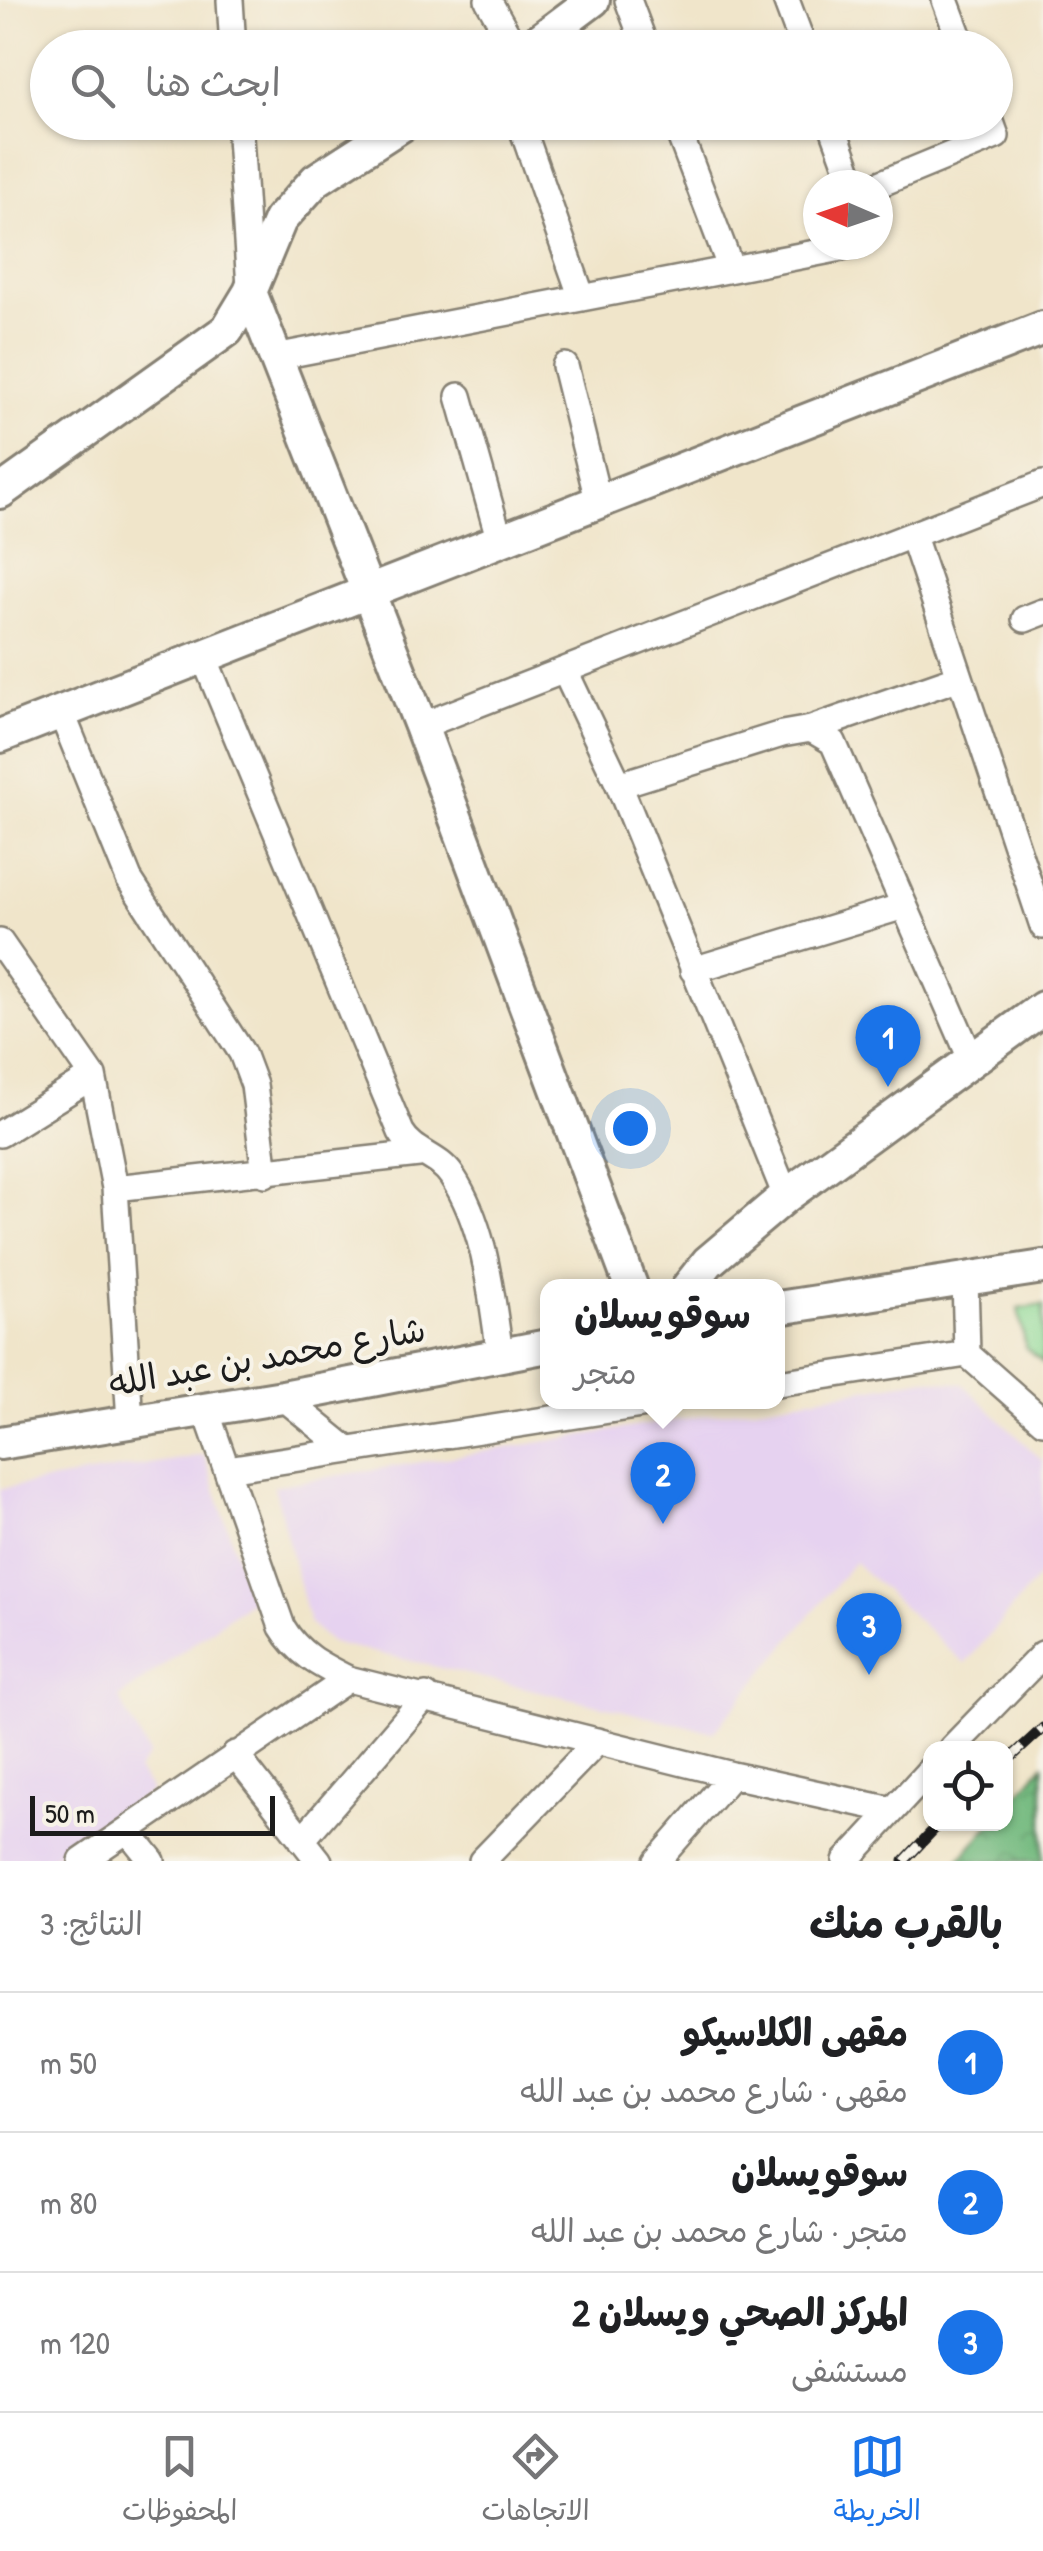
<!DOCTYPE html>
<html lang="ar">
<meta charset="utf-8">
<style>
body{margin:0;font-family:"Patrick Hand","Playpen Sans Arabic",sans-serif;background:#f6f6f6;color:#202124;direction:rtl}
.controls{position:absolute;right:30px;bottom:30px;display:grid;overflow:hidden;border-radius:20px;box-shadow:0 2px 8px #0004}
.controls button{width:90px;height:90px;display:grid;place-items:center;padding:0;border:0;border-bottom:2px solid #e0e0e0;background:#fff;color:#202124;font:50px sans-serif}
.compass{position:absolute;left:803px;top:170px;width:90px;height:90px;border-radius:50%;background:#fff;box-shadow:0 2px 8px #0004;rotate:272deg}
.scale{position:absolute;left:30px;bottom:25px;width:245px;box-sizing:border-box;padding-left:10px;border:5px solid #1c1c1c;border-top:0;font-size:28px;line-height:35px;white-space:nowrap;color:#1c1c1c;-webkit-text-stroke:8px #f7f3e8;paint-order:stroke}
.you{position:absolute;left:630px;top:1128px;width:35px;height:35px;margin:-25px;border:8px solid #fff;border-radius:50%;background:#1a73e8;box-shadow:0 0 0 15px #1a73e833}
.badge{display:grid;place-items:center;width:65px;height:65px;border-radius:50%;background:#1a73e8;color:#fff;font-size:32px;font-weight:700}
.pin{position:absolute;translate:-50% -82px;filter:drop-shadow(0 2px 5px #0008)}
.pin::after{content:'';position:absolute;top:52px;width:35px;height:30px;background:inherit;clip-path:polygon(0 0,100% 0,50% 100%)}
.popup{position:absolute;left:540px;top:1279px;width:245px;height:130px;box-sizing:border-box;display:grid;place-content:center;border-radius:20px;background:#fff;filter:drop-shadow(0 2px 8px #0005);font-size:32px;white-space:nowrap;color:#757577}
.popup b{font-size:38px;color:#202124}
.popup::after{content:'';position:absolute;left:50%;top:100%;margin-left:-20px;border:20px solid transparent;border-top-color:#fff}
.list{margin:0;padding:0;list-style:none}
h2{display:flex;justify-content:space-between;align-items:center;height:130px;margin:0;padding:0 40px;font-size:42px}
h2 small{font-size:32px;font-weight:400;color:#757577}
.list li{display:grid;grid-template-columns:65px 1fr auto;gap:30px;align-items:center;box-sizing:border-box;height:140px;padding:0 40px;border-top:2px solid #e0e0e0}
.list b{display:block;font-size:38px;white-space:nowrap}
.list p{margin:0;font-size:32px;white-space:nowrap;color:#757577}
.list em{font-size:32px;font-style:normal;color:#757577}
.icon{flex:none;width:55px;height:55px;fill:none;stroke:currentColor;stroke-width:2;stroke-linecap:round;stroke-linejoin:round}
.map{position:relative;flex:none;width:1043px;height:1861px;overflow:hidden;direction:ltr}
.search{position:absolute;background:#fff;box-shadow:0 2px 8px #0004;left:30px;right:30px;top:30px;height:110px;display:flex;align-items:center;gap:25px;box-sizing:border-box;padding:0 35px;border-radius:55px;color:#757577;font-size:38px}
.sheet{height:550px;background:#fff}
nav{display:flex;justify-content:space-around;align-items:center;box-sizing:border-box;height:140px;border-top:2px solid #e0e0e0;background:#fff;font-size:28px;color:#757577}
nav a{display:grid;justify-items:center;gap:5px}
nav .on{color:#1a73e8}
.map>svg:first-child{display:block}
.built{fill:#e6d2f0}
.green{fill:#8ed995;stroke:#557a58;stroke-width:2.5}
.forest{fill:url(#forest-crowns);stroke:#476a4d;stroke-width:2.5}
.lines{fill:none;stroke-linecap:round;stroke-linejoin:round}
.minor-casing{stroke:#868073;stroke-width:30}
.tertiary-casing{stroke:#868073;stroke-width:38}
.minor{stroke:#fff;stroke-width:25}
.tertiary{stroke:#fff;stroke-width:32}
.rail-casing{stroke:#1c1c1c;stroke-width:11}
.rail{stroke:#f7f3e8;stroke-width:8;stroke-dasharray:22;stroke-linecap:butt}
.labels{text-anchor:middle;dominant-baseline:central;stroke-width:8;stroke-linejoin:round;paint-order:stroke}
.street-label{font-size:35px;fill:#1c1c1c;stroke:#f7f3e8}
</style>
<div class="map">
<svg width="1043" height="1861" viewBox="0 0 1043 1861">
<defs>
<pattern id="forest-crowns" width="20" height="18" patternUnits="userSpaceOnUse" patternTransform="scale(2.5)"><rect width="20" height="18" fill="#72b97e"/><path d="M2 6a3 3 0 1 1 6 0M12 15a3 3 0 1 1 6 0" fill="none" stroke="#629e6c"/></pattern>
</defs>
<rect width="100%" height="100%" fill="#f7f3e8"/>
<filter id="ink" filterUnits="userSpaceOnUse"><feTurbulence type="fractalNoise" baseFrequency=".01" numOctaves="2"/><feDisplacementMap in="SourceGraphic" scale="20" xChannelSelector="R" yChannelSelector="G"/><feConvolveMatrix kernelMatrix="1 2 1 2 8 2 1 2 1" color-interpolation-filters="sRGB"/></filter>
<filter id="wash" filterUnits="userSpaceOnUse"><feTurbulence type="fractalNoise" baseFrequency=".0048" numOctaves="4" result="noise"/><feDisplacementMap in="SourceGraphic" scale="40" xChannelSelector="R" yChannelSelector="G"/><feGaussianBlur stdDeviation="2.25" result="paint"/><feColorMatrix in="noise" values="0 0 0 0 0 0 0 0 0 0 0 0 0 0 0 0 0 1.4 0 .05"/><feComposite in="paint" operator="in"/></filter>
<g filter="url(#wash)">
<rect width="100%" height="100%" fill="#f0e5ca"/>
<path class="built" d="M927,1379l36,5 80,77v110l-78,93 -111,-102 -140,170 -384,-90 -21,-19 -35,-137z
M204,1455l47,145 -132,98 30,57 -12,16 15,20 -107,70h-45v-372z"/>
<path class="green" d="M1043,1305v58l-17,-15 -8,-39z"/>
<path class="forest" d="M1043,1765v96h-85l33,-37h15v-16z"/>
</g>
<g filter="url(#ink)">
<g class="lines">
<g class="minor-casing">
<path id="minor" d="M230,0l3,48
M488,0l27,48
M628,0l18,48
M786,0l18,48
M945,0l18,48
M239,122l11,165
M520,122l62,176
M675,122l56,147
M831,122l23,63
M877,185l119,-49 -5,-14
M275,357l582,-112
M565,366l34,138
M459,396l41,145
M913,536l130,390
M1025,619l18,-7
M203,655l198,477c13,22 37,23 51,44 34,52 39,118 48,178
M565,671l54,114 167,411
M62,714l67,165 113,174 12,32 11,89
M421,726l622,-242
M811,729l149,-52
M619,785l163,-51 29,-5 22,13 139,319
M0,942l93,134 22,112 15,233
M693,970l211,-64
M0,1134l93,-58
M115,1188l304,-34
M965,1279l2,75
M778,1383l189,-29 76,67
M283,1397l65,53
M205,1408l77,219c16,27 38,38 66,52l384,96 160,35
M227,1469l434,-67
M952,1748l91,-94
M235,1754l84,107
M128,1831l24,30
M302,1840l124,-144
M82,1861l266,-182
M482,1861l116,-120
M657,1861l75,-86
M846,1861l84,-91"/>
</g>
<g class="tertiary-casing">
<path id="tertiary" d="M529,48l64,-48
M250,292l171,434 210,560
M0,492l227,-162 23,-38 30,-72 36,-40 90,-58
M0,736l1043,-408
M689,1286l19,-24 78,-66 257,-188
M778,1308l265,-41
M0,1443l283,-46 265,-51"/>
</g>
<use href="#minor" class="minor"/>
<use href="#tertiary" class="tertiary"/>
<g class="rail-casing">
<path id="rail" d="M1006,1762l37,-34
M904,1861l35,-37"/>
</g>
<use href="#rail" class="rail"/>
</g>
</g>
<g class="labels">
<g class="street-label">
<text transform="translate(267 1356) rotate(-10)">شارع محمد بن عبد الله</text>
</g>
</g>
</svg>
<div class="controls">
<button><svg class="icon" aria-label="locate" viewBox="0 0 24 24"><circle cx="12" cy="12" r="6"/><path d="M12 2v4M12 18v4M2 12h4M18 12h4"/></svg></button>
</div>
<svg class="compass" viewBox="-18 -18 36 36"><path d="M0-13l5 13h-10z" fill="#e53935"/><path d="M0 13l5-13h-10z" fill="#757577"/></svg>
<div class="scale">50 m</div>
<div class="you"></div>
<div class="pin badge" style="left:888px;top:1087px">1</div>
<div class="pin badge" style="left:663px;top:1524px">2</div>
<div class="popup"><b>سوقويسلان</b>متجر</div>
<div class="pin badge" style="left:869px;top:1675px">3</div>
<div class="search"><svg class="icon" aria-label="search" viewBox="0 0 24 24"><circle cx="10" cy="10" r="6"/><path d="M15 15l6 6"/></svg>ابحث هنا</div>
</div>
<section class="sheet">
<h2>بالقرب منك<small>النتائج: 3</small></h2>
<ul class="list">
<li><span class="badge">1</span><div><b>مقهى الكلاسيكو</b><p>مقهى · شارع محمد بن عبد الله</p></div><em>50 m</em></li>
<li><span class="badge">2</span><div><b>سوقويسلان</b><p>متجر · شارع محمد بن عبد الله</p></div><em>80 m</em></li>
<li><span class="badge">3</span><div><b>المركز الصحي ويسلان 2</b><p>مستشفى</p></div><em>120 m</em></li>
</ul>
</section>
<nav>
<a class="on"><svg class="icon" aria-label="map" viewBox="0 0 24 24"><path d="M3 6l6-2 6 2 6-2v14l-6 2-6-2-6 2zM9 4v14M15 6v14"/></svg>الخريطة</a>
<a><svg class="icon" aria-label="directions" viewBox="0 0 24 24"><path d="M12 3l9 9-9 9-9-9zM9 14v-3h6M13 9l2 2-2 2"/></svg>الاتجاهات</a>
<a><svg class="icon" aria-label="saved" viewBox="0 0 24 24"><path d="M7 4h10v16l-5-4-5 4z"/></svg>المحفوظات</a>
</nav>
